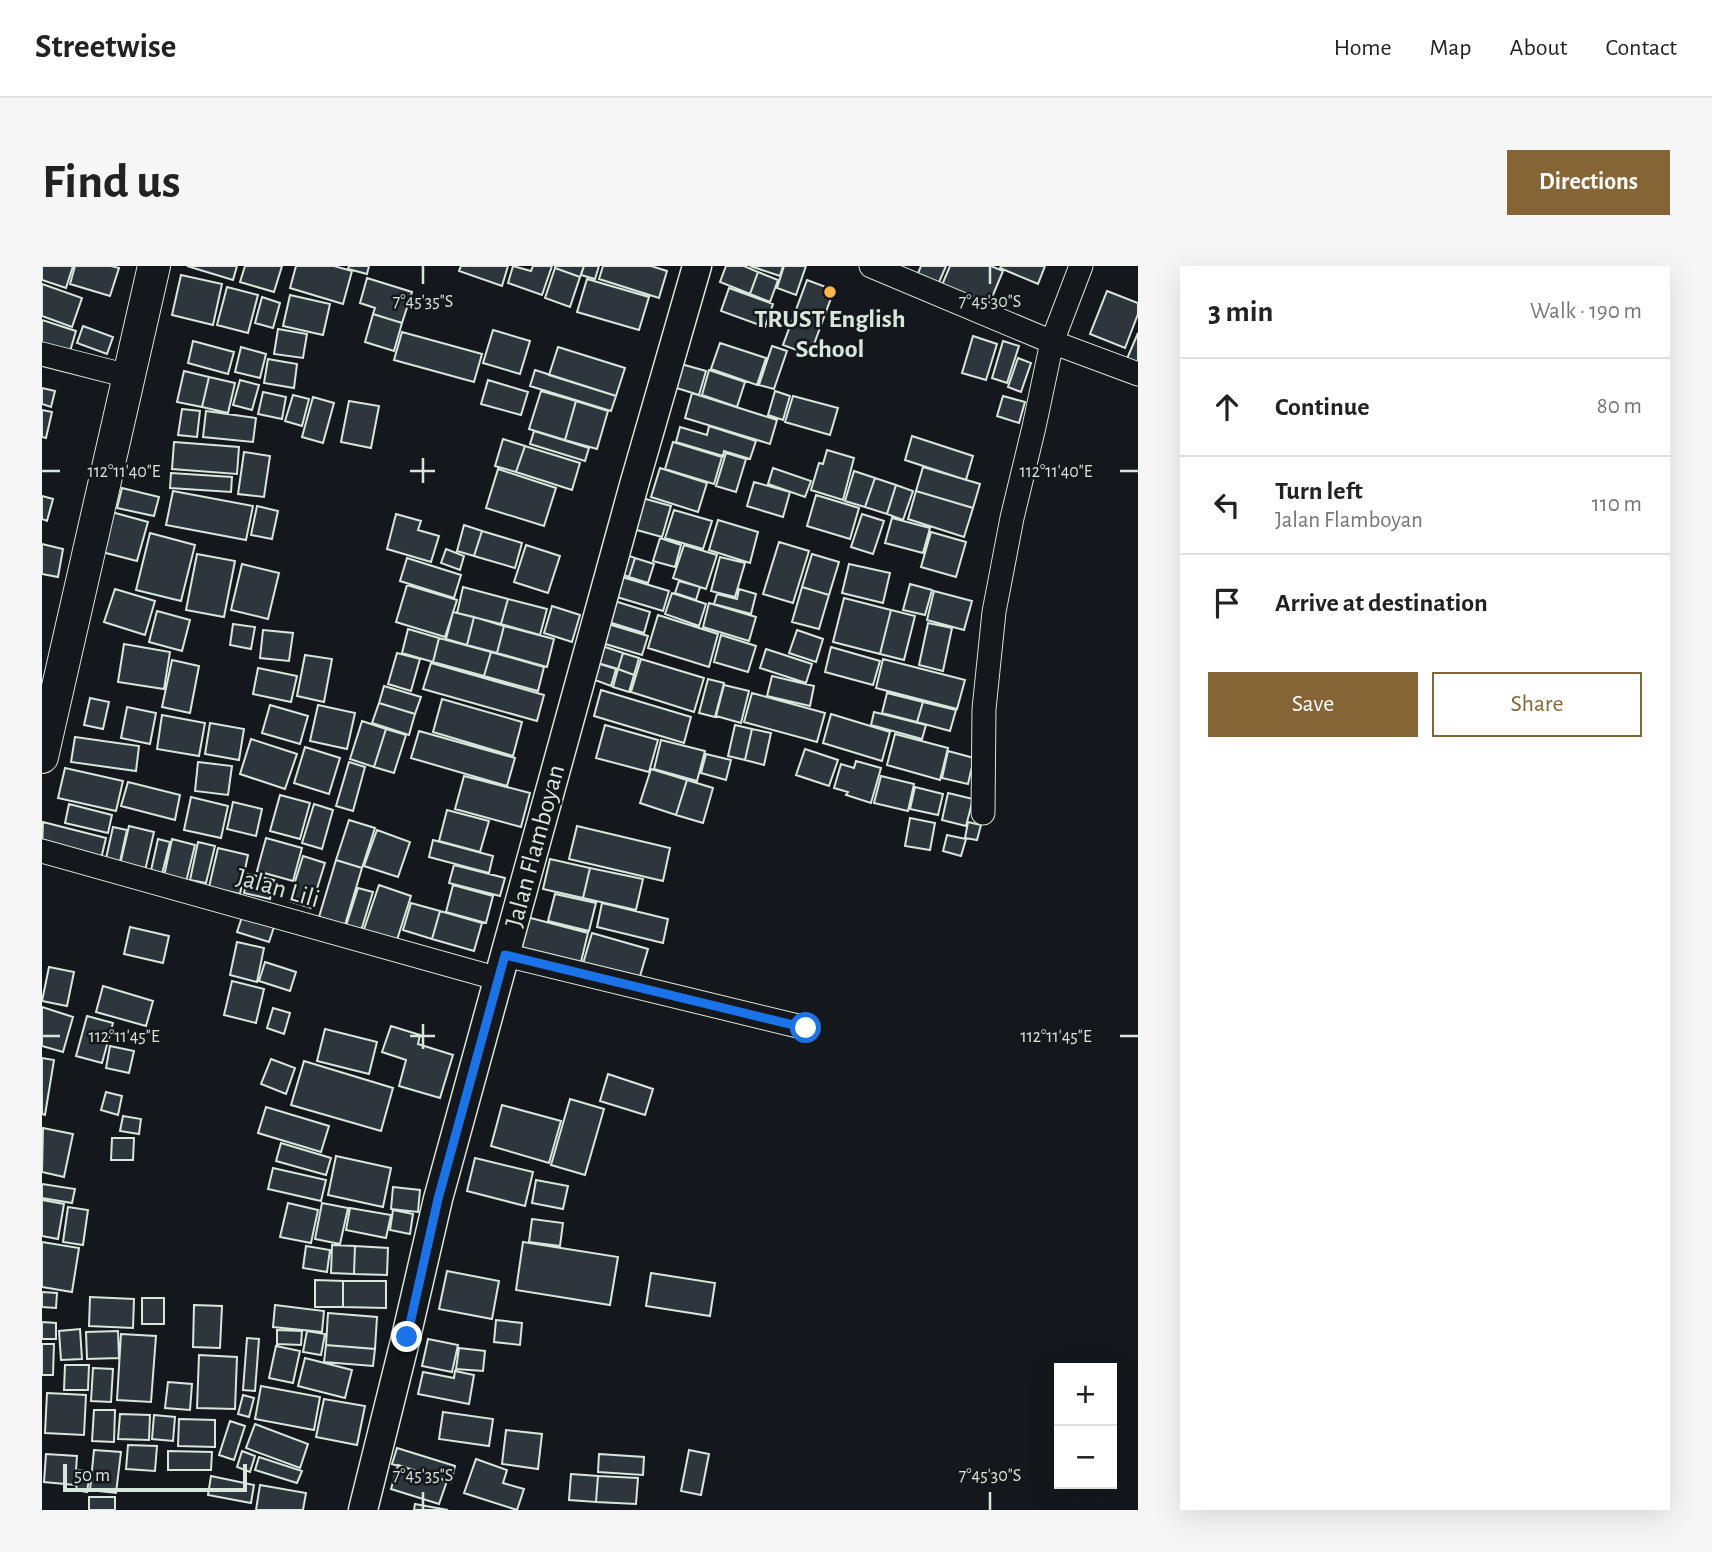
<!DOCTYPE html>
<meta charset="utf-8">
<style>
body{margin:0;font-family:"Alegreya Sans",sans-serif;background:#f6f6f6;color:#222}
.controls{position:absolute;right:21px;bottom:21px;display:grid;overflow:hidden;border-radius:0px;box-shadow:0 7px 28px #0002}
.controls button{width:63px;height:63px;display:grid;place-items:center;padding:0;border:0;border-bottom:2px solid #e0e0e0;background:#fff;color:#222;font:35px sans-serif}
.scale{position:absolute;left:21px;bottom:18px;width:184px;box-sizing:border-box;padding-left:7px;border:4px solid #d8e6dc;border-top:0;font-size:19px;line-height:24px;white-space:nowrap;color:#d8e6dc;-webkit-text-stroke:5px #14181c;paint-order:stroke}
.stop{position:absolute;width:21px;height:21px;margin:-16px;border:5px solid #1a73e8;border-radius:50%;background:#fff}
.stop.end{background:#1a73e8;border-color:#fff;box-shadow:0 2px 7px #0008}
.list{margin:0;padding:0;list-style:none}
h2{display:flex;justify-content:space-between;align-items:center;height:91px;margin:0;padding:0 28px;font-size:30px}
h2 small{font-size:23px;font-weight:400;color:#767676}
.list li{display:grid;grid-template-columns:46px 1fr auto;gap:21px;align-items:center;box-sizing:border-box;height:98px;padding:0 28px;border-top:2px solid #e0e0e0}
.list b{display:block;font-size:26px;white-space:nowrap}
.list p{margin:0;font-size:23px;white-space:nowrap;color:#767676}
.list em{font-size:23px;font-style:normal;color:#767676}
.actions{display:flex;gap:14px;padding:21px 28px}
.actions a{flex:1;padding:16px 0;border:2px solid #856535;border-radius:0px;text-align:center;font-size:24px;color:#856535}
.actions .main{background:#856535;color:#fff}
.icon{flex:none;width:38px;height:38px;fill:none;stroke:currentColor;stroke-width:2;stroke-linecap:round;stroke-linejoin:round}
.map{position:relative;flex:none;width:1096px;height:1244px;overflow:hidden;border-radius:0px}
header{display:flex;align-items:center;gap:42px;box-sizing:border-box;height:98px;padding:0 35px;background:#fff;border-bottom:2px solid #e0e0e0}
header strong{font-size:33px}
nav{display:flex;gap:38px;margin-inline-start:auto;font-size:24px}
.intro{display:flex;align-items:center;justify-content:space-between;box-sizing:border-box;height:168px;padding:0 42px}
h1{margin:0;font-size:49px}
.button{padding:18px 32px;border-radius:0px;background:#856535;color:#fff;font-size:24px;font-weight:700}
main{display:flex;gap:42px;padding:0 42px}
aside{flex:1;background:#fff;border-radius:0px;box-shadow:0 7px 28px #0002}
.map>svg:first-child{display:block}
.building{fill:#2c363c;stroke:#d8e6dc;stroke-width:2}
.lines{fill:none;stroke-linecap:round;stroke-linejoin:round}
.minor-casing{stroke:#d8e6dc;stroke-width:25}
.tertiary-casing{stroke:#d8e6dc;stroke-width:31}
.secondary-casing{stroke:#d8e6dc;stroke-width:34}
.minor{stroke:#14181c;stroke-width:23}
.tertiary{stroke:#14181c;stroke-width:28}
.secondary{stroke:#14181c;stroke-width:32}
.route{stroke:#1a73e8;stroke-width:9}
.ticks{fill:none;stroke:#d8e6dc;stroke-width:2.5}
.poi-dot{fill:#ffb74d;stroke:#14181c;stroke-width:2.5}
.labels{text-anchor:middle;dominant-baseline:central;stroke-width:5;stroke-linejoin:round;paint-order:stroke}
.poi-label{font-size:26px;font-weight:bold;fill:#d8e6dc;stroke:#14181c}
.street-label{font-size:26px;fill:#d8e6dc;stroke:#14181c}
.ticks-label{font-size:18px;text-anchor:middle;fill:#d8e6dc;stroke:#14181c;stroke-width:5;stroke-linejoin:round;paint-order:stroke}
</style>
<header>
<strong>Streetwise</strong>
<nav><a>Home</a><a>Map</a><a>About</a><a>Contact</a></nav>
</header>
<div class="intro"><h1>Find us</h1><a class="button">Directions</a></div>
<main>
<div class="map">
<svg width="1096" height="1244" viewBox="0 0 1096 1244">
<rect width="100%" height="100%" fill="#14181c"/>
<path class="building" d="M0,0h31l-7,22 -24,-8z
M33,0h36l8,2 -9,28 -40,-12z
M145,0h50l-4,14z
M203,0h37l-8,26 -34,-10z
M254,0h38l18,5 -9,33 -53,-16z
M307,0h20l-2,8 -19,-5z
M419,0h47l-6,20 -43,-15z
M471,0l18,5 2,-5h19l-10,29 -34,-12z
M513,0h29l-4,11 -25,-9z
M542,0h15l-4,13 -14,-4z
M561,0h48l16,5 -8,27 -60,-19z
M684,0h18l14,6 -8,22 -30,-12z
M708,0h33l-3,10z
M742,0h22l-10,29 -19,-7z
M879,0h25l-9,21 -21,-9z
M908,0h41l12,5 -17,41 -47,-20z
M959,0h44l-7,18 -38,-16z
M513,2l25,9 -10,30 -25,-9z
M716,6l20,8 -8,22 -20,-8z
M139,9l41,9 -9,41 -41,-10z
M325,12l45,14 -10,31 -29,-9 2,-6 -15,-5z
M545,13l62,18 -10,33 -62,-18z
M765,14l27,10 -24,65 -27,-10z
M0,18l40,14 -10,29 -30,-11z
M185,21l31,8 -10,38 -31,-8z
M687,22l44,16 -8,23 -44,-16z
M1065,25l31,12v11l-13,34 -35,-14z
M248,29l40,9 -7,31 -40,-9z
M220,31l18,6 -7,25 -18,-5z
M331,48l29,9 -8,28 -29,-9z
M0,54l34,11 -8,27 -26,-9z
M41,60l30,11 -6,17 -30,-11z
M236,63l29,5 -4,24 -29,-4z
M451,64l37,11 -10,33 -37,-11z
M360,66l80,22 -8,28 -80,-22z
M1096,67v33l-12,-5z
M931,70l24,8 -11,36 -24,-7z
M151,75l41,11 -6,22 -40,-11z
M961,75l16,5 -12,37 -15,-5z
M678,77l46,15 -9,27 -46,-16z
M730,80l15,5 -13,38 -15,-4z
M199,81l25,7 -6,24 -25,-6z
M516,81l67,21 -9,28 -67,-21z
M976,92l13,5 -10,29 -13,-5z
M226,93l29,5 -3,24 -30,-5z
M632,96l32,9 -7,24 -32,-10z
M493,104l81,26 -5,15 -81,-25z
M667,104l36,12 -8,25 -35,-12z
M142,105l25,6 -7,30 -25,-5z
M167,111l26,6 -7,30 -26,-6z
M198,114l19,5 -7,25 -19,-5z
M446,114l40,12 -7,23 -40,-11z
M0,122l13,3 -4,16 -9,-3z
M499,125l35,10 -11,39 -36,-11z
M733,125l15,5 -7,24 -15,-5z
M221,126l23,5 -4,22 -24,-5z
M650,127l85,27 -7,24 -85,-26z
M251,129l16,4 -7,27 -17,-5z
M751,130l45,12 -8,27 -45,-13z
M961,130l22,6 -6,21 -22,-7z
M271,131l21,6 -11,40 -21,-6z
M307,135l30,5 -8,42 -30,-6z
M534,135l32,10 -11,38 -32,-9z
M140,143l18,2 -3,26 -19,-2z
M0,144l10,2 -6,26 -4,-1z
M164,145l50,7 -3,24 -50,-5z
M667,160l47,15 -6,18 -26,-8 -1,5 -47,-14 4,-15 27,8z
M492,165l55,17 -4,13 -55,-17z
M870,170l61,20 -7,24 -61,-20z
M461,173l22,7 -9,26 -21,-6z
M132,176l65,5 -2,27 -65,-5z
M631,176l49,15 -8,27 -49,-15z
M483,180l55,17 -8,27 -56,-18z
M785,184l27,8 -11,42 -32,-10 8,-27 4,1z
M202,186l26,4 -6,41 -26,-3z
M684,187l20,6 -10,33 -20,-6z
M881,201l57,17 -7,24 -57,-17z
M618,202l47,15 -9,29 -47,-15z
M731,202l38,13 -6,16 -37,-13z
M456,203l58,19 -12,38 -58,-18z
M812,205l21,7 -10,29 -20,-6z
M129,207l61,4 -1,15 -61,-4z
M833,212l21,7 -9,29 -22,-7z
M712,216l36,10 -7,25 -36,-11z
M854,219l17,6 -10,29 -16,-6z
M80,222l37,9 -5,19 -37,-8z
M131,225l80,15 -7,34 -80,-15z
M874,225l57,17 -9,29 -56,-18z
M774,229l43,13 -9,31 -43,-13z
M0,230l11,3 -6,22 -5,-2z
M593,230l36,10 -9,31 -36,-10z
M215,240l21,5 -6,28 -21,-4z
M632,244l38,11 -9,28 -38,-11z
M66,245l40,11 -11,39 -39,-10z
M354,248l25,7 -3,9 21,6 -8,26 -44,-13z
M820,248l22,7 -11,33 -22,-7z
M850,252l38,10 -7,25 -38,-10z
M676,254l40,12 -8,31 -41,-13z
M422,259l18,6 -8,25 -17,-5z
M440,265l40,12 -7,25 -41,-12z
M889,266l35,10 -10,35 -35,-10z
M108,267l45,12 -14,56 -45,-11z
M618,272l21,7 -6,22 -22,-6z
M737,276l30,9 -16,52 -30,-9z
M0,278l21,5 -5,28 -16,-3z
M484,279l34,11 -12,37 -34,-11z
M642,279l33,10 -11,34 -33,-11z
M404,283l18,7 -4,14 -19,-7z
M577,286l16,6 -6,19 -16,-6z
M155,288l38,7 -11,56 -38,-7z
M770,288l27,8 -10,33 -27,-8z
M678,291l25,6 -10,34 -24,-6z
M365,292l54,17 -7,23 -54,-17z
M593,292l19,6 -6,19 -19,-6z
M200,298l37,9 -11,46 -37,-9z
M807,298l41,9 -7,30 -41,-10z
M570,308l57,17 -6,20 -56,-17z
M637,315l21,6 -4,13 -21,-7z
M868,318l22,6 -7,25 -22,-5z
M365,319l50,15 -12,37 -49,-15z
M421,321l45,12 -7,25 -44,-11z
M760,321l27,8 -10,34 -27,-7z
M73,323l40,12 -10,34 -41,-13z
M697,323l17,5 -5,20 -37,-10 3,-10 20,5z
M892,325l38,10 -8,29 -37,-10z
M630,327l34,11 -7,22 -34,-12z
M802,332l47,12 -11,44 -47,-12z
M466,333l39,10 -7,26 -39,-11z
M566,333l42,13 -6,21 -42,-13z
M667,337l47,14 -7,24 -46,-14z
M510,340l28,9 -8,27 -28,-9z
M849,344l24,6 -11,44 -24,-6z
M115,345l33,9 -8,31 -33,-9z
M411,346l21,5 -7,28 -21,-6z
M616,349l60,19 -9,33 -61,-19z
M432,351l30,9 -7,27 -30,-8z
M886,357l24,5 -9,43 -24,-6z
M191,358l22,3 -4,22 -21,-4z
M566,358l40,12 -6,19 -40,-12z
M462,360l50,13 -7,28 -50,-14z
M366,363l31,9 -6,24 -31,-9z
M221,364l30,3 -4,28 -29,-3z
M755,364l26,9 -7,23 -27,-9z
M679,369l35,11 -8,26 -34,-10z
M397,372l52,14 -7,24 -51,-14z
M82,378l46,8 -6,37 -46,-7z
M554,378l27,9 -5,16 -27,-8z
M789,381l49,14 -7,24 -48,-13z
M724,383l46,15 -6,19 -46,-15z
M449,386l53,15 -6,24 -54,-15z
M355,387l23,6 -9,32 -23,-7z
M581,387l16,5 -5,17 -16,-6z
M263,389l27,4 -8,43 -27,-6z
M599,393l63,19 -10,34 -63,-20z
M841,393l82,21 -8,29 -81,-21z
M130,394l27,6 -9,47 -28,-6z
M389,397l113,32 -7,26 -114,-32z
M555,397l19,6 -5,17 -19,-7z
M216,402l39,8 -6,26 -38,-8z
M576,403l16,6 -5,17 -16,-5z
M730,410l42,10 -4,20 -43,-10z
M666,413l16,4 -9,34 -16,-4z
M682,419l25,6 -8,32 -25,-7z
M342,420l37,11 -6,17 -36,-11z
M559,424l90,27 -7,26 -90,-27z
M710,427l73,20 -8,29 -73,-20z
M845,427l36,9 -6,20 -35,-9z
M48,432l19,4 -6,27 -19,-4z
M400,433l80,23 -9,34 -80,-24z
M881,436l33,8 -6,21 -33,-9z
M337,437l36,11 -6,21 -37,-12z
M228,439l38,11 -8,28 -38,-11z
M276,439l37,8 -8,36 -37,-8z
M85,441l29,6 -6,31 -29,-6z
M832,446l52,13 -4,14 -51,-14z
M789,448l59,18 -8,29 -59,-18z
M120,449l43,8 -6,33 -42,-7z
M320,455l24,8 -12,38 -24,-8z
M168,457l34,6 -5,31 -34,-6z
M563,459l53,15 -9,32 -53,-14z
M693,459l17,4 -7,31 -17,-4z
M344,463l20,6 -12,38 -20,-6z
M710,463l19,4 -7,32 -19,-5z
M377,465l96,27 -8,28 -96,-28z
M853,468l53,14 -8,32 -53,-15z
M33,471l64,9 -3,25 -65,-9z
M209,473l46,15 -12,35 -45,-15z
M619,474l44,11 -8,30 -43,-12z
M263,481l35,11 -11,36 -35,-11z
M763,483l33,11 -9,26 -33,-11z
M906,485l26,7 -6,26 -26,-6z
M664,488l25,6 -5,20 -25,-7z
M814,495l25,7 -10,35 -25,-8 2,-3 -14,-4 7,-24 13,4z
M156,496l34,4 -4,29 -33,-4z
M307,496l16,5 -12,44 -17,-5z
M23,502l58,13 -7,30 -58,-13z
M609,503l36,11 -11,35 -36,-12z
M422,510l66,17 -9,34 -66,-18z
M839,510l33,8 -6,27 -34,-8z
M645,514l26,8 -10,35 -27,-8z
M86,516l52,13 -5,25 -54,-14z
M873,521l28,7 -5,21 -28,-6z
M906,527l25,6 -7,27 -24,-6z
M238,529l30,8 -10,36 -30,-8z
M149,531l37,9 -7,32 -37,-8z
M191,536l29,7 -6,27 -29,-7z
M27,538l43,11 -4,18 -43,-10z
M272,538l19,6 -11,39 -20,-6z
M405,544l42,11 -9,31 -41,-11z
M868,552l25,5 -5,27 -25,-4z
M307,554l26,8 -13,40 -26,-8z
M1,556l63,16 -6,25 -58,-14z
M926,556l13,3 -4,15 -12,-2z
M87,560l25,6 -10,43 -25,-6z
M535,560l93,22 -7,33 -94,-22z
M71,561l14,3 -8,36 -14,-3z
M335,564l33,12 -12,35 -34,-11z
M905,569l19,4 -5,17 -18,-5z
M224,572l36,10 -9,33 -36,-10z
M116,573l12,3 -9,36 -11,-3z
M130,573l23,6 -10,41 -22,-5z
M391,574l60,16 -4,17 -60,-16z
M156,576l17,4 -9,37 -16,-3z
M176,582l30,7 -8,39 -31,-7z
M261,590l22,7 -14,45 -22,-7z
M508,593l40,9 -7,30 -40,-9z
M294,594l26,8 -17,57 -26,-8z
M412,599l51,13 -5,18 -51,-13z
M548,602l53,11 -7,31 -53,-12z
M206,608l26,6 -4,19 -26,-6z
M337,619l32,11 -15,47 -33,-11z
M411,619l40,11 -7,27 -40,-11z
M316,622l15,4 -13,42 -15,-5z
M513,628l41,9 -7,28 -41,-10z
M369,637l29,8 -8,28 -29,-9z
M560,637l66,16 -5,24 -66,-16z
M398,645l42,12 -8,28 -42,-12z
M481,650l65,17 -8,33 -66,-17z
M200,651l32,10 -5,15 -32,-10z
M88,661l39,9 -6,27 -39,-9z
M550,667l56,16 -10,34 -56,-16z
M195,676l27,6 -7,34 -27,-7z
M223,696l31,10 -6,19 -31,-10z
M7,701l25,5 -7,34 -25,-5z
M190,715l32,8 -8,34 -32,-8z
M61,720l50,15 -7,25 -50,-14z
M0,741l31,10 -10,35 -21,-6z
M231,742l17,5 -6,21 -17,-6z
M45,750l26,7 -11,40 -26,-7z
M349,760l29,9 -2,9 35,11 -13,43 -41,-12 7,-26 -24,-8z
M283,763l52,13 -8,32 -52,-13z
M68,780l24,5 -5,22 -23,-5z
M0,792l12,2 -9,55 -3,-1z
M229,793l24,9 -9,26 -25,-10z
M262,795l89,27 -12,43 -90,-26z
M566,808l45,15 -8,26 -45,-14z
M64,826l16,4 -4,19 -17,-5z
M528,833l34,10 -19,66 -34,-10z
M460,839l59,16 -12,42 -58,-17z
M224,841l63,19 -8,26 -63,-19z
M81,850l18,3 -2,15 -19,-3z
M1,862l30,6 -9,43 -22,-5z
M70,872h22l-1,22h-22z
M239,877l50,15 -5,17 -50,-14z
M294,890l55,12 -8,39 -55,-12z
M433,892l58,14 -8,34 -58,-15z
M231,902l53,12 -5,21 -53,-12z
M494,914l32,6 -5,23 -31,-6z
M0,918l33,5 -3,14 -30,-5z
M351,921l27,3 -2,22 -27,-3z
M0,934l22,4 -6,35 -16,-3z
M246,937l30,7 -7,33 -31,-6z
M280,937l26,5 -8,36 -25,-5z
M26,941l20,3 -5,35 -20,-3z
M308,942l41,7 -5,23 -40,-8z
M351,944l20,4 -3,20 -20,-4z
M490,953l31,4 -3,23 -31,-4z
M0,976l37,6 -7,44 -30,-5z
M481,976l95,15 -8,48 -94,-15z
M290,979l23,1 -1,28 -23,-1z
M264,980l24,4 -3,22 -24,-4z
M313,980l33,2 -1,27 -33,-1z
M405,1005l52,10 -7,38 -53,-10z
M609,1007l64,10 -5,33 -64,-10z
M273,1014l28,1v26h-28z
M301,1015h43v27l-43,-1z
M0,1026l15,1 -1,15 -14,-1z
M48,1031l44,2 -1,29 -44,-2z
M100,1032h22v26h-22z
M152,1039l28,1 -2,42 -27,-1z
M233,1039l49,6 -2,21 -49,-5z
M286,1047l49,4 -2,32 -49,-4z
M454,1054l26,3 -2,22 -26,-3z
M0,1056l14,1v16h-14z
M38,1063l2,30 -21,1 -2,-29z
M235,1064l25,1 -1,14 -24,-1z
M76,1065l1,27 -32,1 -1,-27z
M265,1065l18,3 -4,21 -18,-3z
M79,1068l35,2 -5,66 -34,-2z
M205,1072l12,1 -4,52 -12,-1z
M386,1073l30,6 -6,27 -30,-6z
M0,1078h12l-1,31h-11z
M284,1079l49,4 -2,17 -49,-4z
M234,1080l24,5 -7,32 -24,-5z
M417,1082l26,3 -2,20 -27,-2z
M157,1089l38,2 -2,52 -38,-1z
M263,1092l47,12 -7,28 -47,-12z
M23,1099h24l-1,25h-24z
M51,1102l20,1 -2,33 -20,-1z
M413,1105l19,4 -5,29 -51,-10 5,-22 31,6z
M126,1116l24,2 -2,26 -25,-2z
M219,1120l59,11 -6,33 -59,-11z
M5,1127l39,2 -2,40 -39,-2z
M201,1129l11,3 -5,19 -11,-3z
M282,1133l41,7 -8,39 -41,-8z
M52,1144h21l-1,32 -22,-1z
M401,1146l50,7 -4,27 -50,-7z
M78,1148l30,1 -1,25 -31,-1z
M112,1149l21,2 -2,24 -21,-2z
M137,1153l36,1v27l-37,-1z
M188,1155l15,5 -11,34 -15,-5z
M213,1158l53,20 -8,24 -54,-20z
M464,1164l36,4 -4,35 -36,-5z
M86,1179l29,1 -2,25 -29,-2z
M355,1182l58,18 -4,16 -59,-18z
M52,1184l27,2 -5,41 -26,-3z
M647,1184l20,4 -8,41 -20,-4z
M126,1185l44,1 -1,18h-43z
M200,1185l13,5 -5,16 -13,-5z
M4,1188l31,2 -2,29 -31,-3z
M557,1188l45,3 -1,18 -45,-3z
M217,1191l43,14 -5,12 -42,-13z
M434,1193l31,11 -4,13 21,6 -7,21 -53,-17z
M356,1199l49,16 -8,23 -48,-15z
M37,1204l11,2 -3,20 -11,-2z
M529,1208l27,2 -2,26 -27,-2z
M169,1210l43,9 -3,18 -43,-8z
M556,1210l40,2 -2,26 -40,-2z
M218,1219l46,8 -3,17h-47z
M47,1231h26v13h-26z
M373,1238l33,6h-34z"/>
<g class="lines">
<g class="minor-casing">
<path id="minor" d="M829,0l181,76 86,32
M0,88l86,22
M941,547l1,-104 10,-97 18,-94 22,-91 18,-85 29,-76
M0,585l457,128
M463,689l301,73"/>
</g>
<g class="tertiary-casing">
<path id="tertiary" d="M321,1244l43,-173 32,-138 196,-714 63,-219"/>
</g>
<g class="secondary-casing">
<path id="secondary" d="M0,491l112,-491"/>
</g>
<use href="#minor" class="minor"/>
<use href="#tertiary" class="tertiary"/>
<use href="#secondary" class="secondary"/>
</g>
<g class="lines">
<path class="route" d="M365,1071l31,-138 67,-244 301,73"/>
</g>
<path class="ticks" d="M381,0v18M948,0v18M381,192v25M0,205h18M368,205h25M1078,205h18M381,758v25M0,770h18M368,770h25M1078,770h18M381,1226v18M948,1226v18"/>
<circle class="poi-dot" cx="788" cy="26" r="7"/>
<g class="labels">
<g class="poi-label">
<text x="788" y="53">TRUST English<tspan x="788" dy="30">School</tspan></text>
</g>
<g class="street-label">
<text transform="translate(493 580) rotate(-75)">Jalan Flamboyan</text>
<text transform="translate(236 622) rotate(16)">Jalan Lili</text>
</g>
</g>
<g class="ticks-label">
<text x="381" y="41">7°45'35"S</text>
<text x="948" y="41">7°45'30"S</text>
<text x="1014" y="211">112°11'40"E</text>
<text x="82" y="211">112°11'40"E</text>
<text x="1014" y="776">112°11'45"E</text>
<text x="82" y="776">112°11'45"E</text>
<text x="381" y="1215">7°45'35"S</text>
<text x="948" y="1215">7°45'30"S</text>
</g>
</svg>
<div class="controls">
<button>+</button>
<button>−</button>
</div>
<div class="scale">50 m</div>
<div class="stop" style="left:764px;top:762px"></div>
<div class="stop end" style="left:365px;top:1071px"></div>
</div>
<aside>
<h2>3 min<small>Walk · 190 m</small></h2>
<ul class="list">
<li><svg class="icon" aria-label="ahead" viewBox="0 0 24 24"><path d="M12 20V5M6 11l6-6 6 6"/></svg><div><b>Continue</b></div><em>80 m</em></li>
<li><svg class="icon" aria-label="left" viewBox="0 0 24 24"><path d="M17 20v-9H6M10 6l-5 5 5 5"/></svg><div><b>Turn left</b><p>Jalan Flamboyan</p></div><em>110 m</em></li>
<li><svg class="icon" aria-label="arrive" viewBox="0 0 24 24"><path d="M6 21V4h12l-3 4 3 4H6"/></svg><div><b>Arrive at destination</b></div></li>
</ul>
<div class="actions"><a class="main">Save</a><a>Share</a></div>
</aside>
</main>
